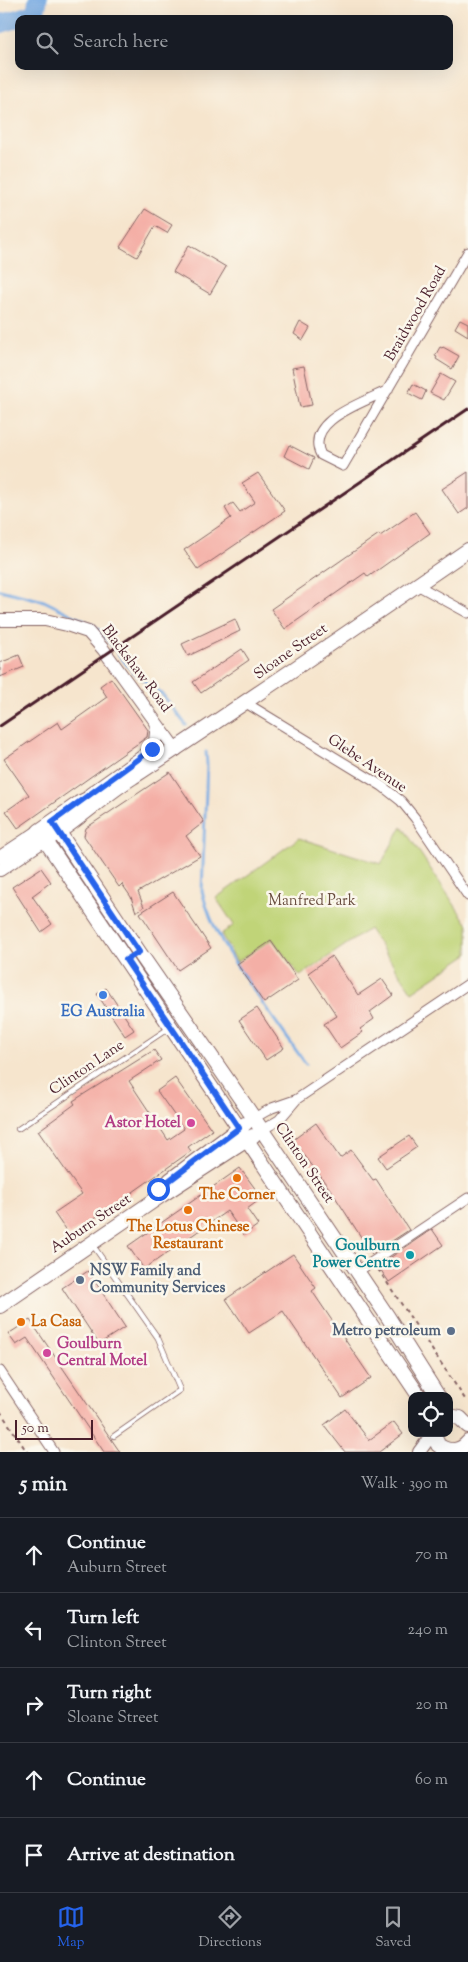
<!DOCTYPE html>
<meta charset="utf-8">
<style>
body{margin:0;font-family:"Sorts Mill Goudy",serif;background:#242831;color:#f1f3f6}
.controls{position:absolute;right:15px;bottom:15px;display:grid;overflow:hidden;border-radius:10px;box-shadow:0 5px 20px #0002}
.controls button{width:45px;height:45px;display:grid;place-items:center;padding:0;border:0;border-bottom:1px solid #363941;background:#171b24;color:#f1f3f6;font:25px sans-serif}
.scale{position:absolute;left:15px;bottom:12px;width:78px;box-sizing:border-box;padding-left:5px;border:2px solid #4a1f2b;border-top:0;font-size:14px;line-height:18px;white-space:nowrap;color:#4a1f2b;-webkit-text-stroke:4px #fbf7ec;paint-order:stroke}
.stop{position:absolute;width:15px;height:15px;margin:-11px;border:4px solid #2563eb;border-radius:50%;background:#fff}
.stop.end{background:#2563eb;border-color:#fff;box-shadow:0 1px 5px #0008}
.list{margin:0;padding:0;list-style:none}
h2{display:flex;justify-content:space-between;align-items:center;height:65px;margin:0;padding:0 20px;font-size:21px}
h2 small{font-size:16px;font-weight:400;color:#9ea1a6}
.list li{display:grid;grid-template-columns:32px 1fr auto;gap:15px;align-items:center;box-sizing:border-box;height:75px;padding:0 20px;border-top:1px solid #363941}
.list b{display:block;font-size:19px;white-space:nowrap}
.list p{margin:0;font-size:16px;white-space:nowrap;color:#9ea1a6}
.list em{font-size:16px;font-style:normal;color:#9ea1a6}
.icon{flex:none;width:28px;height:28px;fill:none;stroke:currentColor;stroke-width:2;stroke-linecap:round;stroke-linejoin:round}
.map{position:relative;flex:none;width:468px;height:1452px;overflow:hidden}
.search{position:absolute;background:#171b24;box-shadow:0 5px 20px #0002;left:15px;right:15px;top:15px;height:55px;display:flex;align-items:center;gap:12px;box-sizing:border-box;padding:0 18px;border-radius:10px;color:#9ea1a6;font-size:19px}
.sheet{height:440px;background:#171b24}
nav{display:flex;justify-content:space-around;align-items:center;box-sizing:border-box;height:70px;border-top:1px solid #363941;background:#171b24;font-size:14px;color:#9ea1a6}
nav a{display:grid;justify-items:center;gap:2px}
nav .on{color:#2563eb}
.map>svg:first-child{display:block}
.green{fill:#c0d478;stroke:#857a52}
.lines{fill:none;stroke-linecap:round;stroke-linejoin:round}
.stream{stroke:#76a9e2;stroke-width:3}
.river{stroke:#76a9e2;stroke-width:19}
.building{fill:#f4afa6}
.lane-casing{stroke:#866464;stroke-width:6}
.street-casing{stroke:#866464;stroke-width:11}
.secondary-casing{stroke:#866464;stroke-width:14}
.primary-casing{stroke:#866464;stroke-width:16}
.path{stroke:#866464;stroke-width:2;stroke-dasharray:4 4;stroke-linecap:butt}
.lane{stroke:#fff;stroke-width:4.5}
.street{stroke:#fff;stroke-width:9}
.secondary{stroke:#fff;stroke-width:12}
.primary{stroke:#fff;stroke-width:14}
.rail{stroke:#4a1f2b;stroke-width:3}
.route{stroke:#2563eb;stroke-width:6}
.shop-dot{fill:#3f7fe0;stroke:#fbf7ec;stroke-width:2}
.hotel-dot{fill:#d1479c;stroke:#fbf7ec;stroke-width:2}
.food-dot{fill:#e8710a;stroke:#fbf7ec;stroke-width:2}
.culture-dot{fill:#0f9aa8;stroke:#fbf7ec;stroke-width:2}
.service-dot{fill:#5c6f8a;stroke:#fbf7ec;stroke-width:2}
.labels{text-anchor:middle;dominant-baseline:central;stroke-width:5;stroke-linejoin:round;paint-order:stroke}
.street-label{font-size:15px;fill:#4a1f2b;stroke:#fbf7ec}
.park-label{font-size:15px;fill:#684c3e;stroke:#fbf7ec}
.shop-label{font-size:15px;font-weight:bold;fill:#366cbe;stroke:#fbf7ec}
.hotel-label{font-size:15px;font-weight:bold;fill:#b23c85;stroke:#fbf7ec;text-anchor:end}
.food-label{font-size:15px;font-weight:bold;fill:#c56008;stroke:#fbf7ec}
.culture-label{font-size:15px;font-weight:bold;fill:#0d838f;stroke:#fbf7ec;text-anchor:end}
.service-label{font-size:15px;font-weight:bold;fill:#4e5e75;stroke:#fbf7ec;text-anchor:start}
</style>
<div class="map">
<svg width="468" height="1452" viewBox="0 0 468 1452">
<rect width="100%" height="100%" fill="#fbf7ec"/>
<filter id="ink" filterUnits="userSpaceOnUse"><feTurbulence type="fractalNoise" baseFrequency=".02" numOctaves="2"/><feDisplacementMap in="SourceGraphic" scale="10" xChannelSelector="R" yChannelSelector="G"/><feConvolveMatrix kernelMatrix="1 2 1 2 8 2 1 2 1" color-interpolation-filters="sRGB"/></filter>
<filter id="wash" filterUnits="userSpaceOnUse"><feTurbulence type="fractalNoise" baseFrequency=".0096" numOctaves="4" result="noise"/><feDisplacementMap in="SourceGraphic" scale="20" xChannelSelector="R" yChannelSelector="G"/><feGaussianBlur stdDeviation="1.12" result="paint"/><feColorMatrix in="noise" values="0 0 0 0 0 0 0 0 0 0 0 0 0 0 0 0 0 1.4 0 .05"/><feComposite in="paint" operator="in"/></filter>
<g filter="url(#wash)">
<rect width="100%" height="100%" fill="#f6e5cd"/>
<path class="green" d="M402,826l66,99v29l-56,38 -43,-63 -69,47 -28,-37 -35,23 -16,-28 13,-9 -18,-27 83,-60 82,26z"/>
<g class="lines">
<path class="stream" d="M0,590l44,11 49,24 8,7 31,39 30,23 24,31
M206,752l1,12 -5,127c10,41 31,70 55,104 16,23 32,46 49,69"/>
<path class="river" d="M0,24l35,-11 3,-13"/>
</g>
<g id="blocks">
<path class="building" d="M145,209l27,16 -5,8 -12,-7 -18,31 -17,-10z
M189,245l37,22 -16,27 -37,-22z
M460,319l8,4v13l-13,-8z
M300,322l10,6 -7,12 -9,-6z
M440,347l2,1 1,-1 16,9 -7,13 -16,-10 1,-2 -2,-1z
M304,366l8,39 -12,2 -8,-39z
M441,374l14,8 -11,18 -14,-7z
M413,384l13,7 -4,9 -14,-7z
M289,445l25,13 -5,11 -25,-13z
M468,472v36l-9,6 -17,-25z
M258,473l27,38 -87,59 -14,-20 47,-32 -6,-10 8,-5 7,9 15,-10 -13,-19z
M415,512l15,21 -62,44 -3,-4 -80,56 -14,-20 108,-75 1,2z
M235,619l5,12 -52,25 -6,-12z
M242,649l7,11 -48,33 -8,-11z
M19,655l5,12 -24,10v-14z
M111,678l37,52 -1,7 -129,91 -12,-17 23,-16 -25,-36 54,-37 4,7 45,-32 -7,-11z
M170,772l34,50 -18,14 14,20 -62,36 6,15 -8,5 -5,-15 -9,-13 -3,3 -35,-51 2,-8z
M41,868l10,14 -19,14 20,28 -11,8 -29,-45z
M173,892l38,56 -33,22 -38,-57z
M271,941l27,39 -34,23 -27,-39z
M332,956l26,39 24,-16 11,16 -23,17 4,7 -14,10 3,3 -23,16 -16,-24 13,-8 -29,-43z
M106,988l28,42 -9,6 -28,-42z
M257,1008l27,40 -18,12 -27,-40z
M154,1050l7,10 -32,21 39,59 16,-11 -27,-38 18,-13 37,52 -24,17 3,4 -68,48 -54,36 -15,-22 28,-19 -44,-63 37,-27 -2,-3z
M316,1123l24,35 11,-8 22,30 3,-1 33,51 -37,24 -40,-62 -39,-52z
M409,1136l8,11 -31,21 -8,-11z
M240,1168l22,30 -15,11 11,16 -14,10 -17,-24 -83,58 -16,-23z
M432,1229l11,16 -54,37 -11,-16z
M293,1254l23,34 -4,3 59,87 -29,20 -59,-87 -34,22 -23,-34z
M88,1271l37,56 -26,17 -37,-56z
M30,1320l90,132h-16l-77,-114 -11,7 -8,-11z
M345,1409l24,31 25,-18 9,12 -24,18h-34l-21,-27z"/>
</g>
</g>
<g filter="url(#ink)">
<use href="#blocks" fill-opacity="0" stroke="#866464" stroke-width="1"/>
<g class="lines">
<g class="lane-casing">
<path id="lane" d="M18,1129l151,-101
M92,1244l66,94 22,52 -66,46"/>
</g>
<g class="street-casing">
<path id="street" d="M388,390c-22,12 -85,30 -67,65l22,11c42,-71 83,-143 125,-214
M417,585l51,28
M246,703l136,83 19,15 14,17 53,78
M254,1118l18,-10 23,-8
M262,1130l17,-10 18,-21 171,-115
M357,1272l111,-74
M0,1371l54,81"/>
</g>
<g class="secondary-casing">
<path id="secondary" d="M0,620h45l22,5 21,7 15,17 73,101
M90,794l60,-43 5,-9 2,-18
M0,857l39,-26
M0,870l45,-30
M419,1452l14,-19"/>
</g>
<g class="primary-casing">
<path id="primary" d="M131,778l-52,25 -40,28 380,565
M52,822l87,130 108,156 141,209 50,79
M51,837c29,-18 53,-42 82,-60 113,-74 224,-151 335,-227
M170,1180l75,-56
M0,1306l162,-111 91,-59
M449,1416l11,2 8,8
M434,1433l4,12c10,7 22,7 30,-3"/>
</g>
<path class="path" d="M378,1269l87,130 3,-2
M0,1411l27,41"/>
<use href="#lane" class="lane"/>
<use href="#street" class="street"/>
<use href="#secondary" class="secondary"/>
<use href="#primary" class="primary"/>
<path class="rail" d="M0,726l468,-317"/>
</g>
</g>
<g class="lines" filter="url(#ink)">
<path class="route" d="M152,749l-100,73 87,130 -13,8 113,168 -81,61"/>
</g>
<circle class="shop-dot" cx="103" cy="995" r="5"/>
<g class="hotel-dot">
<circle cx="191" cy="1123" r="5"/>
<circle cx="47" cy="1353" r="5"/>
</g>
<g class="food-dot">
<circle cx="237" cy="1178" r="5"/>
<circle cx="188" cy="1210" r="5"/>
<circle cx="21" cy="1322" r="5"/>
</g>
<circle class="culture-dot" cx="410" cy="1255" r="5"/>
<g class="service-dot">
<circle cx="80" cy="1280" r="5"/>
<circle cx="451" cy="1331" r="5"/>
</g>
<g class="labels">
<g class="street-label">
<text transform="translate(416 314) rotate(-60)">Braidwood Road</text>
<text transform="translate(291 652) rotate(-35)">Sloane Street</text>
<text transform="translate(136 669) rotate(53)">Blackshaw Road</text>
<text transform="translate(367 764) rotate(34)">Glebe Avenue</text>
<text transform="translate(87 1068) rotate(-34)">Clinton Lane</text>
<text transform="translate(304 1163) rotate(56)">Clinton Street</text>
<text transform="translate(91 1224) rotate(-34)">Auburn Street</text>
</g>
<g class="park-label">
<text x="312" y="901">Manfred Park</text>
</g>
<g class="shop-label">
<text x="103" y="1012">EG Australia</text>
</g>
<g class="hotel-label">
<text x="181" y="1123">Astor Hotel</text>
<text x="57" y="1344" text-anchor="start">Goulburn<tspan x="57" dy="17">Central Motel</tspan></text>
</g>
<g class="food-label">
<text x="237" y="1195">The Corner</text>
<text x="188" y="1227">The Lotus Chinese<tspan x="188" dy="17">Restaurant</tspan></text>
<text x="31" y="1322" text-anchor="start">La Casa</text>
</g>
<g class="culture-label">
<text x="400" y="1246">Goulburn<tspan x="400" dy="17">Power Centre</tspan></text>
</g>
<g class="service-label">
<text x="90" y="1271">NSW Family and<tspan x="90" dy="17">Community Services</tspan></text>
<text x="441" y="1331" text-anchor="end">Metro petroleum</text>
</g>
</g>
</svg>
<div class="controls">
<button><svg class="icon" aria-label="locate" viewBox="0 0 24 24"><circle cx="12" cy="12" r="6"/><path d="M12 2v4M12 18v4M2 12h4M18 12h4"/></svg></button>
</div>
<div class="scale">50 m</div>
<div class="stop" style="left:158px;top:1189px"></div>
<div class="stop end" style="left:152px;top:749px"></div>
<div class="search"><svg class="icon" aria-label="search" viewBox="0 0 24 24"><circle cx="10" cy="10" r="6"/><path d="M15 15l6 6"/></svg>Search here</div>
</div>
<section class="sheet">
<h2>5 min<small>Walk · 390 m</small></h2>
<ul class="list">
<li><svg class="icon" aria-label="ahead" viewBox="0 0 24 24"><path d="M12 20V5M6 11l6-6 6 6"/></svg><div><b>Continue</b><p>Auburn Street</p></div><em>70 m</em></li>
<li><svg class="icon" aria-label="left" viewBox="0 0 24 24"><path d="M17 20v-9H6M10 6l-5 5 5 5"/></svg><div><b>Turn left</b><p>Clinton Street</p></div><em>240 m</em></li>
<li><svg class="icon" aria-label="right" viewBox="0 0 24 24"><path d="M7 20v-9h11M14 6l5 5-5 5"/></svg><div><b>Turn right</b><p>Sloane Street</p></div><em>20 m</em></li>
<li><svg class="icon" aria-label="ahead" viewBox="0 0 24 24"><path d="M12 20V5M6 11l6-6 6 6"/></svg><div><b>Continue</b></div><em>60 m</em></li>
<li><svg class="icon" aria-label="arrive" viewBox="0 0 24 24"><path d="M6 21V4h12l-3 4 3 4H6"/></svg><div><b>Arrive at destination</b></div></li>
</ul>
</section>
<nav>
<a class="on"><svg class="icon" aria-label="map" viewBox="0 0 24 24"><path d="M3 6l6-2 6 2 6-2v14l-6 2-6-2-6 2zM9 4v14M15 6v14"/></svg>Map</a>
<a><svg class="icon" aria-label="directions" viewBox="0 0 24 24"><path d="M12 3l9 9-9 9-9-9zM9 14v-3h6M13 9l2 2-2 2"/></svg>Directions</a>
<a><svg class="icon" aria-label="saved" viewBox="0 0 24 24"><path d="M7 4h10v16l-5-4-5 4z"/></svg>Saved</a>
</nav>
